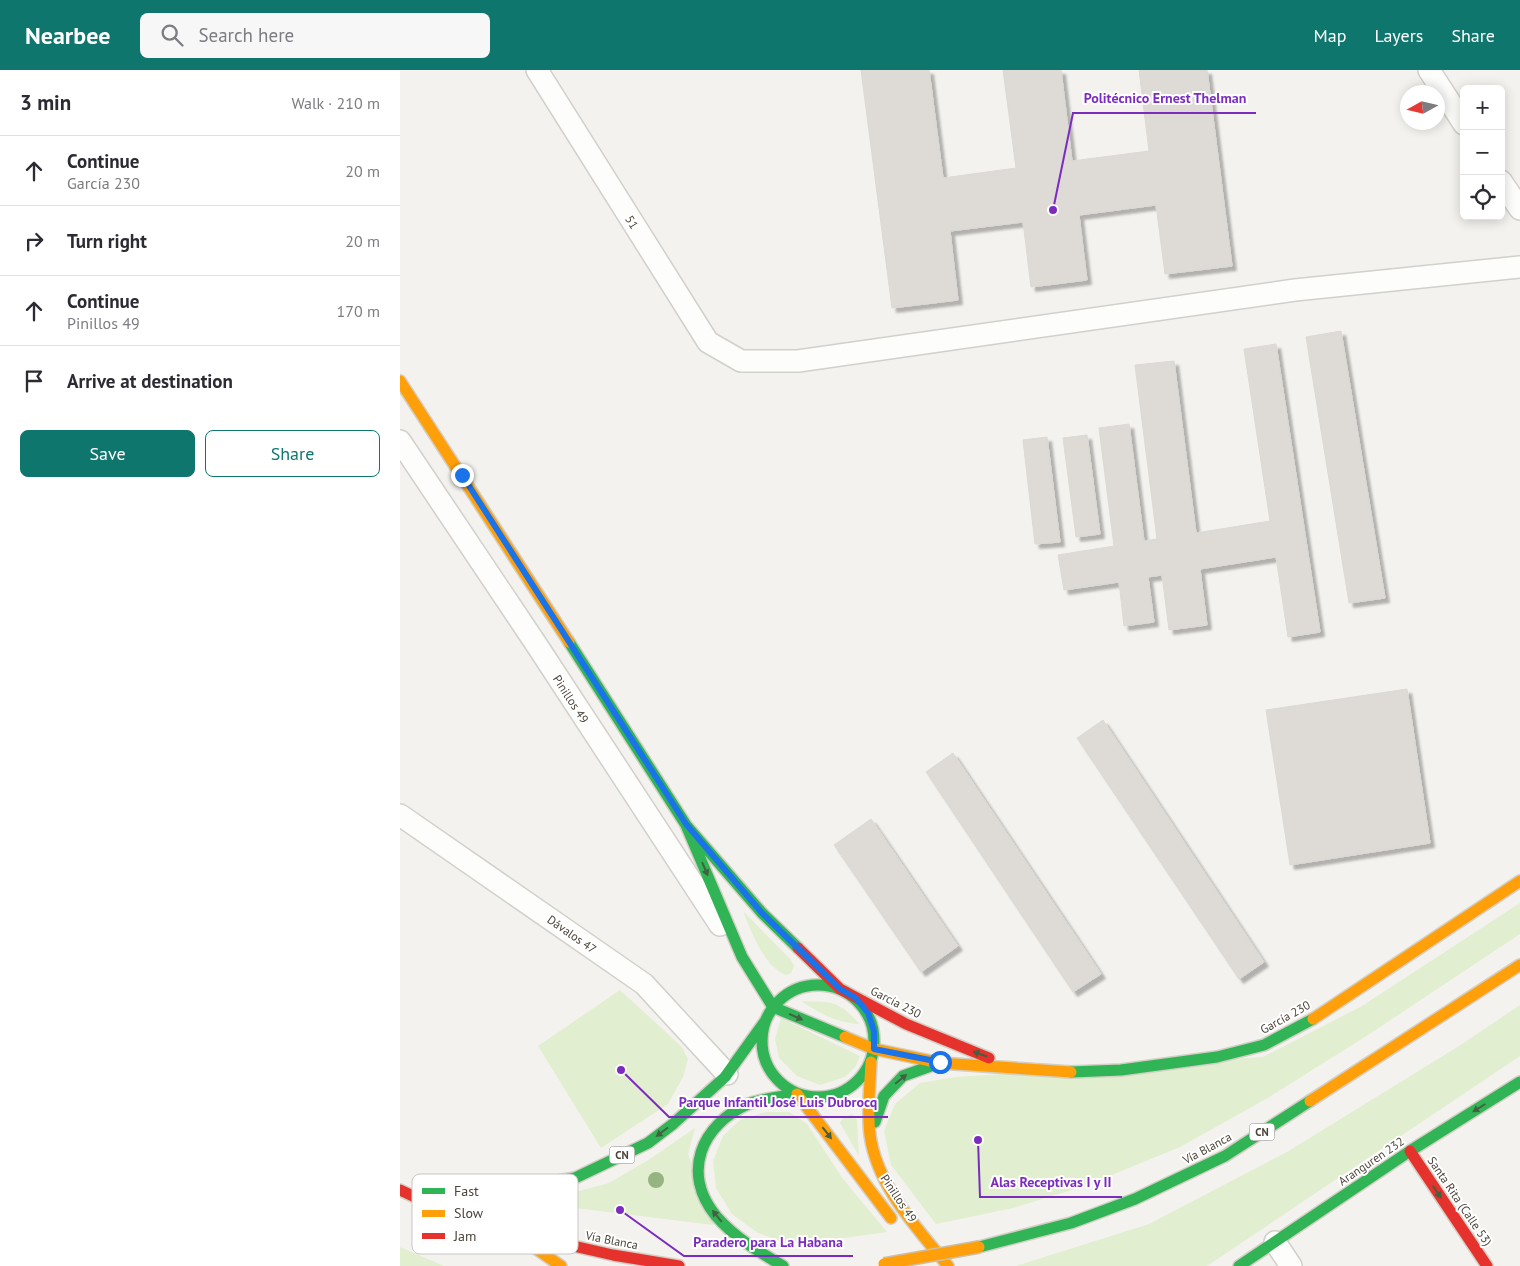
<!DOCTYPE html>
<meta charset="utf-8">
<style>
body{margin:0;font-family:"PT Sans",sans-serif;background:#f7f7f7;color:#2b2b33}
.controls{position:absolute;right:15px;top:15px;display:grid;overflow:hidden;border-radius:8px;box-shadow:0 2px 12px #0003}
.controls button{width:45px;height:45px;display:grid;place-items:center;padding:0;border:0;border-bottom:1px solid #e1e1e2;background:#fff;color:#2b2b33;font:25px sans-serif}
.compass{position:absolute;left:1000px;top:15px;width:45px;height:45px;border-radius:50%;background:#fff;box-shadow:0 2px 12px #0003;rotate:262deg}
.stop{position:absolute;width:15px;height:15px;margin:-11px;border:4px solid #1a73e8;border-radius:50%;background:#fff}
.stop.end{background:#1a73e8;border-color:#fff;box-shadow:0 1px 5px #0008}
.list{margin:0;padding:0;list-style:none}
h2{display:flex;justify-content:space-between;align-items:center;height:65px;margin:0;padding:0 20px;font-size:21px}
h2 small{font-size:16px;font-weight:400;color:#7c7c81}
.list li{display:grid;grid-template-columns:32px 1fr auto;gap:15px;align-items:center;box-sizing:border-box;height:70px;padding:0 20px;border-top:1px solid #e1e1e2}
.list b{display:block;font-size:19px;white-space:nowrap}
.list p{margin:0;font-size:16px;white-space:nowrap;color:#7c7c81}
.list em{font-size:16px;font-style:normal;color:#7c7c81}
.actions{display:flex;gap:10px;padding:15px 20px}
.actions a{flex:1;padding:11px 0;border:1px solid #0f766e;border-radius:8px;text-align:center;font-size:18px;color:#0f766e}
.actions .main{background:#0f766e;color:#fff}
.icon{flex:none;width:28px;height:28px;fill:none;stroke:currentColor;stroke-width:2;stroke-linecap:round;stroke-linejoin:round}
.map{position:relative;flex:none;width:1120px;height:1196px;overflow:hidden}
header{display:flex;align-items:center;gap:30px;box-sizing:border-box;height:70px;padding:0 25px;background:#0f766e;color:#fff}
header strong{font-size:24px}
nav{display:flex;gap:28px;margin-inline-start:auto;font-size:18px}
.search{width:350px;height:45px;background:#f7f7f7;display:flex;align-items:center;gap:12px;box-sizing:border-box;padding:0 18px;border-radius:8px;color:#7c7c81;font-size:19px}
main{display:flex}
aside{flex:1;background:#fff}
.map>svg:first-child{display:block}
.green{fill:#e1eecf}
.building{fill:#dedbd6;stroke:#dcd9d4;filter:url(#shadow)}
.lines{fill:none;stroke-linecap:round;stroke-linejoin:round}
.street-casing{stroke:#d2d0cb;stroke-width:24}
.fast-casing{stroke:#d3cfc5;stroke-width:14}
.slow-casing{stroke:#d3cfc5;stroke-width:14}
.jam-casing{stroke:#d3cfc5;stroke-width:14}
.street{stroke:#fdfdfc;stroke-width:21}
.fast{stroke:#30b455;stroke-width:11}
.slow{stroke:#ff9f0a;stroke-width:11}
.jam{stroke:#e5322d;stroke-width:11}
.slow-bridge-casing{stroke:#ccbfa9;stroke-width:14;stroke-linecap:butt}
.slow-bridge{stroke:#ff9f0a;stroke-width:11}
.tree{fill:#96b382}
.oneway{fill:#446040}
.route{stroke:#1a73e8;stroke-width:6}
.labels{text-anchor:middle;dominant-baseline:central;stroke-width:4;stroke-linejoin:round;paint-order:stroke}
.shield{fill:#fff;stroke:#817c74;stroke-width:1}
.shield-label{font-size:11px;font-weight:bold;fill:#4b4439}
.street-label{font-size:12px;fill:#4b4439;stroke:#fff}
.key{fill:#fff;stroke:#c9c7c4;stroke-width:1}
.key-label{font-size:14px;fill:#4b4439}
.leader{fill:none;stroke:#7b2cbf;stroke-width:2}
.callout-dot{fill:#7b2cbf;stroke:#fff;stroke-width:2}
.callout-label{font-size:14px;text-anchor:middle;font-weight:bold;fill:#7b2cbf;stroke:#fff;stroke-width:4;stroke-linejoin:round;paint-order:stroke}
</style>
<header>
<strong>Nearbee</strong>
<div class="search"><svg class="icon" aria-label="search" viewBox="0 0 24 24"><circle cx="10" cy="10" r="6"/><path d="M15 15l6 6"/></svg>Search here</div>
<nav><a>Map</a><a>Layers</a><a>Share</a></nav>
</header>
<main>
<aside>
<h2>3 min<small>Walk · 210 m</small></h2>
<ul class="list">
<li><svg class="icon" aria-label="ahead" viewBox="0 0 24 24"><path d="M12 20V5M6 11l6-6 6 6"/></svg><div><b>Continue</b><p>García 230</p></div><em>20 m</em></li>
<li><svg class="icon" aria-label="right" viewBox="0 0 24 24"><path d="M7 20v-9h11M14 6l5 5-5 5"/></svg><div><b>Turn right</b></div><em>20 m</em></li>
<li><svg class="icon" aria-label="ahead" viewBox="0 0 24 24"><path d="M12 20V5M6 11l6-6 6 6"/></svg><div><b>Continue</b><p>Pinillos 49</p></div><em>170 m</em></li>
<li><svg class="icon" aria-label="arrive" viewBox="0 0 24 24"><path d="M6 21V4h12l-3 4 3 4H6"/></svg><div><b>Arrive at destination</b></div></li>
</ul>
<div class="actions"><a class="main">Save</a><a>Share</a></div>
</aside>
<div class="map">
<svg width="1120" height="1196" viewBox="0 0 1120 1196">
<defs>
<filter id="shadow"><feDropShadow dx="4.5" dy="4.5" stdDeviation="1" flood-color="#0004"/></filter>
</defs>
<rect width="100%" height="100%" fill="#f4f2ee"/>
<path class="green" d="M1120,833v31l-152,101 -102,64 -86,48 -95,39 -72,22 -77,16 -45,-59 -7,-34 11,-27 25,-21 36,-6 307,-20 99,-51z
M343,841l48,49 3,6 -3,7 -5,2c-22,-8 -35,-44 -43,-64z
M220,920l62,57 6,12 -5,18 -15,27 -67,44 -63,-102z
M401,931c29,1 39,-1 58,23 -25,-2 -37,-10 -58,-23z
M1120,935v51l-313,210h-191l133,-42 138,-72 172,-106z
M381,948l79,38 -5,11 -10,10 -25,8 -23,-9 -18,-18 -4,-19z
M366,1042h23l18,12 36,55 44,53 -50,7 -53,3 -26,-9 -26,-19 -16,-26 -3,-27 10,-25 17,-16z
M452,1044l5,6 2,36 -19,-33 4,-6z
M295,1058l-7,26 26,71 -180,-22 75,-20 41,-24z
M0,1177l44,19h-44z"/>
<path class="building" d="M461,0h68l14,108 73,-10 -13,-98h58l11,91 77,-10 -10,-81h68l25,196 -67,8 -9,-69 -77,10 8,65 -56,7 -8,-65 -73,9 8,69 -66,8z
M941,261l44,267 -36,5 -43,-266z
M876,274l44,288 -32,5 -12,-80 -76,12 7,56 -38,5 -7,-55 -14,2 6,45 -30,4 -5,-44 -55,8 -6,-35 56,-9 -15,-118 30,-4 15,117 13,-2 -22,-174 39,-4 22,172 74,-12 -26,-172z
M687,365l13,99 -24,3 -13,-99z
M647,367l13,105 -25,2 -12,-104z
M1007,619l23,154 -140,22 -24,-155z
M703,650l161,242 -25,17 -162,-241z
M553,683l148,221 -28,18 -147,-220z
M471,749l87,127 -37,26 -87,-127z"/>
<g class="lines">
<g class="street-casing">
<path id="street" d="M137,0l171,272 33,19h57l497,-71 225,-23
M1029,0l35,54
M1101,111l19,28
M0,371l138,206 182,278
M0,745l244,169 83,90
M875,1172l16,24"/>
</g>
<g class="fast-casing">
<path id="fast" d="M169,572l117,183 76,88 36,35
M286,755l56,132 31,50 72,30
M362 971a56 56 0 1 1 112 0a56 56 0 1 1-112 0Z
M671,1002l50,-2 96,-13 47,-12 49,-26
M475,1052l9,-26 19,-20 36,-13
M29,1134l146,-26 73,-35 25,-19 52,-47 41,-57
M579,1177l92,-24 64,-24 90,-43 85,-55
M383,1196c-24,-14 -49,-29 -67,-50 -35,-43 -15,-91 32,-112 16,-6 33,-7 49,-10
M839,1196l171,-115 110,-69"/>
</g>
<g class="slow-casing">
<path id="slow" d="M0,311l169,261
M913,949l207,-138
M445,967l29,12 66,14 131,9
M471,992c-1,24 -4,49 -1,73 7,51 47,93 78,131
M397,1024l94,124
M910,1031l210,-136
M125,1171l36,25"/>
</g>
<g class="jam-casing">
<path id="jam" d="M398,878l42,41 66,35 83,34
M1010,1081l77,115
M0,1120l68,32 145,33 66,11"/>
</g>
<use href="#street" class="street"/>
<use href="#fast" class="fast"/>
<use href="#slow" class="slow"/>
<use href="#jam" class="jam"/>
<g class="slow-bridge-casing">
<path id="slow-bridge" d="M484,1194l95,-17"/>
</g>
<use href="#slow-bridge" class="slow-bridge"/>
</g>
<circle class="tree" cx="256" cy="1110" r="8"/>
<defs><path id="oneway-solid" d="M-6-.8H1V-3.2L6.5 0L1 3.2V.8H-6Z" transform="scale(1.25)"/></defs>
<g class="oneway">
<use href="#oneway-solid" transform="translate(305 799) rotate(67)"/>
<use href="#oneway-solid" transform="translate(396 947) rotate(24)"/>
<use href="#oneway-solid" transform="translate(580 984) rotate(-161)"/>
<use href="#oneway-solid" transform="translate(501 1009) rotate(-39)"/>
<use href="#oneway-solid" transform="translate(1079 1038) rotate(148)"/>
<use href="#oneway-solid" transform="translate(262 1062) rotate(143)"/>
<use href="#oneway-solid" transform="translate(427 1063) rotate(52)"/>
<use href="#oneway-solid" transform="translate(1037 1122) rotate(56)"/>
<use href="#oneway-solid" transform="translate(317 1146) rotate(-129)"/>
</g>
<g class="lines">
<path class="route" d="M62,405l224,349 76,89 78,76 16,9 12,15 6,18v18l66,13"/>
</g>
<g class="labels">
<g class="shield">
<rect x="849.5" y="1053.5" width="25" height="17" rx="4"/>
<rect x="209.5" y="1076.5" width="25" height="17" rx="4"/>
</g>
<g class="shield-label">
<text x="862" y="1062">CN</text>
<text x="222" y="1085">CN</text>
</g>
<g class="street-label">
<text transform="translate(232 152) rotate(58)">51</text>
<text transform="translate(171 629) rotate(57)">Pinillos 49</text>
<text transform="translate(172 864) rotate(35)">Dávalos 47</text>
<text transform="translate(496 932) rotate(27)">García 230</text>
<text transform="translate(885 947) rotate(-29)">García 230</text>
<text transform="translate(807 1078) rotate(-28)">Vía Blanca</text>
<text transform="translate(971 1091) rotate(-34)">Aranguren 232</text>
<text transform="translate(499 1128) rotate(56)">Pinillos 49</text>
<text transform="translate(1060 1131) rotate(56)">Santa Rita (Calle 53)</text>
<text transform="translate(212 1170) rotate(11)">Vía Blanca</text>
</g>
</g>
<rect x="12" y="1104" width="166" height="80" rx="8" class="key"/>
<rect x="22" y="1118" width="23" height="6" fill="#30b455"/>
<rect x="22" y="1140" width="23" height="7" fill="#ff9f0a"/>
<rect x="22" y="1163" width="23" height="6" fill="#e5322d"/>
<g class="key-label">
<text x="54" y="1126">Fast</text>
<text x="54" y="1148">Slow</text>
<text x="54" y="1171">Jam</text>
</g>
<path class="leader" d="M653 140L673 43H856M221 1000L269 1047H488M578 1070L580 1127H722M220 1140L284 1186H453"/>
<g class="callout-dot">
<circle cx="653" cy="140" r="5"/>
<circle cx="221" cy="1000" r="5"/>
<circle cx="578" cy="1070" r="5"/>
<circle cx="220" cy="1140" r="5"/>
</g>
<g class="callout-label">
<text x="765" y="33">Politécnico Ernest Thelman</text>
<text x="378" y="1037">Parque Infantil José Luis Dubrocq</text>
<text x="651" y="1117">Alas Receptivas I y II</text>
<text x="368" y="1177">Paradero para La Habana</text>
</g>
</svg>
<div class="controls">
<button>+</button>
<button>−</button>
<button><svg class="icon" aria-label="locate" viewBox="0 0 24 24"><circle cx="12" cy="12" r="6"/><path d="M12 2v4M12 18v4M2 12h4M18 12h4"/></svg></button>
</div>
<svg class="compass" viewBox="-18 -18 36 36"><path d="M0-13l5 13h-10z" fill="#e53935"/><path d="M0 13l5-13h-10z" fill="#7c7c81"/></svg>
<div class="stop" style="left:540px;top:992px"></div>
<div class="stop end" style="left:62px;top:405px"></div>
</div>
</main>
